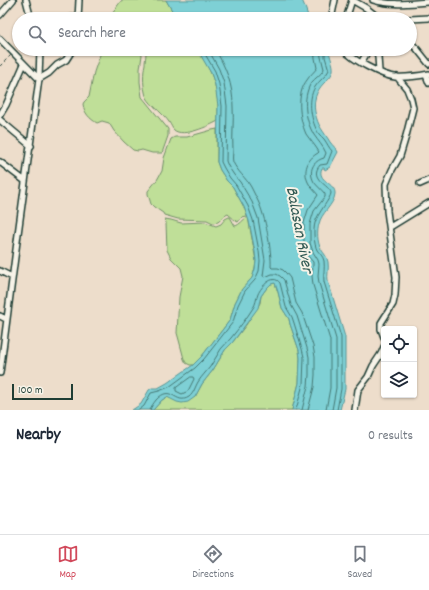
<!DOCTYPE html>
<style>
body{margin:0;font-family:Dekko,sans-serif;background:#f2f2f3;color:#1f2937}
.controls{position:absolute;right:12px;bottom:12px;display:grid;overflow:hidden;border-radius:4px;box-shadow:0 1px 3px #0004}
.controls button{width:36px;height:36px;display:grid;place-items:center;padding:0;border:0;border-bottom:1px solid #e0e1e3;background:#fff;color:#1f2937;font:20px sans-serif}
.scale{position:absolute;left:12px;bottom:10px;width:61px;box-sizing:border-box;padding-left:4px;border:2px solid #1f3d34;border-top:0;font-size:11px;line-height:14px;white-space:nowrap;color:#1f3d34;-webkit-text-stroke:3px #f7f3e8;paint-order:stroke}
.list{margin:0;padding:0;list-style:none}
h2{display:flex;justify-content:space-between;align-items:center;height:52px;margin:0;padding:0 16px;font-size:17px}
h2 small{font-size:13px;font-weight:400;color:#747a83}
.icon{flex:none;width:22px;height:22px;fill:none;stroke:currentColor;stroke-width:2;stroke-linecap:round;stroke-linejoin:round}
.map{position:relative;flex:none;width:429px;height:410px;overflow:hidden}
.search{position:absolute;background:#fff;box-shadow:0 1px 3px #0004;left:12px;right:12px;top:12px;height:44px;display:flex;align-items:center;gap:10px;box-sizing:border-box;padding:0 14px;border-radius:22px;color:#747a83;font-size:15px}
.sheet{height:124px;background:#fff}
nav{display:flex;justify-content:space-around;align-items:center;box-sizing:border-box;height:56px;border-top:1px solid #e0e1e3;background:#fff;font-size:11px;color:#747a83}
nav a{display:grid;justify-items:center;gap:2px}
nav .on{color:#d1495b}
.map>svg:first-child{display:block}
.green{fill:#bfdf98;stroke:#6f8e66}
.water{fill:#7ed0d5;stroke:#589595}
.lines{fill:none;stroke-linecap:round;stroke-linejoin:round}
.shore{stroke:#457874;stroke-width:1}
.minor-casing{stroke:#1f3d34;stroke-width:8}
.path{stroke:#1f3d34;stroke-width:1;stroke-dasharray:3 3;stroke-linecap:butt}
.minor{stroke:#f7f3e8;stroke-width:5}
.labels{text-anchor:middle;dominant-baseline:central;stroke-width:4;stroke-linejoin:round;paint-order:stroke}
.water-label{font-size:17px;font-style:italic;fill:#325a54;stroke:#f7f3e8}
</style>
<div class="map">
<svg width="429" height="410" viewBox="0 0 429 410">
<rect width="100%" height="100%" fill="#edddcb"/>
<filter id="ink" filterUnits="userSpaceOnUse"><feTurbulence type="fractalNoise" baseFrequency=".025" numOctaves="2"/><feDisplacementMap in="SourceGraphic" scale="8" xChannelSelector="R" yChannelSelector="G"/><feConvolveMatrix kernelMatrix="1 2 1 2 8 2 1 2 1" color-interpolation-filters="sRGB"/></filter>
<g filter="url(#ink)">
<path class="green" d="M122,0h44l11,19h-68l9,-14z
M102,49l39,1 1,5 -2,14v13l2,15 26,32v7l-6,17h-10l-10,-3 -4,1 -5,-1 -9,-8 -10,-11 -5,-8 -7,-2 -5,2c-7,-4 -13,-10 -14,-19l1,-2 5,-5 5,-25z
M145,49h52c17,25 22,41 21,72 -9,5 -35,17 -44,9 -2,-2 -3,-5 -5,-8 -2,-3 -5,-6 -8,-9 -6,-6 -15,-13 -16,-21 -2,-9 -2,-19 0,-28 0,-5 2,-10 0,-15z
M217,129v33l3,8 7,11 6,6 11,20 3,9 -5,1 -4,5 -2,-1 -8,-7 -2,1 -8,7 -5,1 -6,-3 -29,-1 -14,-4 -1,-2 -9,-6 -3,-3 -3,-10v-3l9,-11 5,-9 2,-13 7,-19 4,-2h12l25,-7z
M229,217h1l5,9c5,-1 8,-7 13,-9l8,44 -1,8 -3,9 -10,11 -7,14 -5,17 -28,36 -9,9h-3l-4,-2 -2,-4 -5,-19 -2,-7 2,-36 4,-21 -2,-8 -10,-10 -4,-8 -1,-27 -1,-4 6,1 10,3 24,-1 11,4 5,-2 4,-5z
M275,283l3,9 4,16 7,11 1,5 9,26 1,8 -1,25 -7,27h-139l9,-10 5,-3 3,1 25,-1 7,-13 11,-14 12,-20 7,-7 14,-18 14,-22 1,-7 5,-7 5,-5z"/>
<path class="water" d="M166,0h136l3,7 4,12h-132z
M197,49h132c0,7 5,15 4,21 -1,6 -5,9 -9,13 -8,8 -11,18 -9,29 3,15 8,18 15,30 3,4 6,6 8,10l-8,15 -5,3 -1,-2h-2c-6,13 14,15 13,26 -1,11 -14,19 -16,30 -2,7 -2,18 2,25 3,5 6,7 7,13 1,7 -1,13 0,19l17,56v52l-5,21h-48l7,-27 1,-25 -1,-8 -9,-26 -1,-5 -7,-11 -4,-16 -3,-9 -4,1 -5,5 -5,7 -3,12 -26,35 -7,7 -12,20 -11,14 -7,13 -7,5 -6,1 -5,-1 -10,-5 -5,3 -9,10h-21l9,-6 8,-14 3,-2h6l9,-5 26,-18 9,-9 28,-36 5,-17 7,-14 10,-11 3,-9 1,-8 -1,-9 -6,-31 -5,-14 -11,-20 -6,-6 -7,-11 -3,-8 1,-56 -3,-21 -4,-12z"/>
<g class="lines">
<path class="shore" d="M208,49l11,20 5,14 3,23 -1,55 2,5 6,9 6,7 12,20 6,16 7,42 -2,16 2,1 7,-3h4l4,2 4,4 7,25 6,11 10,32 2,9v18l-1,11 -6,24
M215,49c11,19 18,35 18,58 1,14 -1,28 0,43 0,4 -1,8 0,12 4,9 13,16 18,25 2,5 5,9 7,14 7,14 14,50 13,66l1,1h6l5,2 3,3 4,5 6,25 6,10 11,33 2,11v18l-1,12 -6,23
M314,49l1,9 2,10c-3,4 -7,7 -10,12 -11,14 -8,38 -1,54 4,6 9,11 13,18l-1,1c-11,6 -15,18 -10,29 2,5 7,9 10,13l-10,15 -4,13v21l3,11 6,7v3l-1,11 1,9 17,55v48l-4,22
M320,49l1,8 3,12c-3,6 -9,9 -13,14 -9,15 -6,37 3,52 4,6 9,11 12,18l-2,5c-11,3 -16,13 -10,24 3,4 8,8 11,12v3l-11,14 -4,13v19l3,9 5,8 1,4 -1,12 1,7 17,56v49l-4,22
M325,49v8l4,13c-3,7 -10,10 -14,17 -8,13 -4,35 4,47 2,2 3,3 5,5 3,4 5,9 8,12l-5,13 -7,1c-12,14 10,20 11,28 0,5 -14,21 -16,30 -2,7 -1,21 2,27 3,4 6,6 7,11 1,7 -1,14 0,21l17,55v52l-4,21
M191,377h2l1,2 -6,12 -6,3 -6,-3v-3z
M139,410l5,-4 7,-13 8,-2 10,-4 26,-19 9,-9 29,-37 5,-17 7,-14 10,-11 4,-9 1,-10 -1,-10 -6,-31 -5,-14 -12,-21 -6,-7 -6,-10 -3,-6 1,-56 -3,-22 -4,-13 -13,-22
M150,410c1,-4 4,-7 6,-10 16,-17 19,6 33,-3 5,-4 6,-10 9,-15 4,-6 8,-10 12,-15 4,-6 7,-12 11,-18 3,-4 7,-7 10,-11 8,-10 15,-19 22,-30 3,-4 3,-9 5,-14 3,-7 15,-21 22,-11l6,24 6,10 2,6 8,26 2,8 -1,27 -7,26"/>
<g class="minor-casing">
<path id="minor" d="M26,0l5,19
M352,0l14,8 14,11
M373,0c18,6 37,3 56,2
M0,15l13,-15
M61,19l17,-2
M78,19l1,-19
M331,19l4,-19
M346,19l6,-19
M410,19l19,-1
M0,39l39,40 10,-6 8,-8 9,-5 7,-11
M410,42l7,7 12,15
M344,49c6,10 39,27 51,28 11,1 23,-1 34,-3
M375,49l3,8 1,14
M348,54l4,-5
M361,63l8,-14
M426,75l3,8
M0,115l6,-10 18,-41
M0,120l31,26
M0,162l25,19
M420,184l9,-4
M390,227l39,-24
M0,271l12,6
M0,316l6,3
M384,337l-3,-8v-6l12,-19 2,-9 1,-18 -9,-66 -1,-27 6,-14 8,-14 6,-20 7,-28 -2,-9 -4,-10 -10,-12
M0,373l18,-139 21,-155 1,-30
M355,410l3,-20 10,-13 5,-11 8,-12 3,-7"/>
</g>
<path class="path" d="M0,66l11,-11"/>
<use href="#minor" class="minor"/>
</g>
</g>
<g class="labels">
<g class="water-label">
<text transform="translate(298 230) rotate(79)">Balasan River</text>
</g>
</g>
</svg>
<div class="controls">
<button><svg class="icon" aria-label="locate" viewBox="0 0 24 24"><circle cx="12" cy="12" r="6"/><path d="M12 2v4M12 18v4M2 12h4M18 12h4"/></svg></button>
<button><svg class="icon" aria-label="layers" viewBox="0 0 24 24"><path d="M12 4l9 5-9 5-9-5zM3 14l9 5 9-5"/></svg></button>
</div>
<div class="scale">100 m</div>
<div class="search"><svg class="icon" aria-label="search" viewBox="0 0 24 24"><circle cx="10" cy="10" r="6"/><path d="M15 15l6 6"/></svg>Search here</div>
</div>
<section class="sheet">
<h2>Nearby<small>0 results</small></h2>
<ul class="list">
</ul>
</section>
<nav>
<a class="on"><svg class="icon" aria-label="map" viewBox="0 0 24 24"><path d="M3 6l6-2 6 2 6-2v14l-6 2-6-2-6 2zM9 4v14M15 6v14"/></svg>Map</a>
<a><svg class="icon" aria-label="directions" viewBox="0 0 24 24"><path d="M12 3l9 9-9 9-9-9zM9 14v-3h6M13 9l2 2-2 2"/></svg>Directions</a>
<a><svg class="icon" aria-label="saved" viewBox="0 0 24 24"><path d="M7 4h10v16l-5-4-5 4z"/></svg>Saved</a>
</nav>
